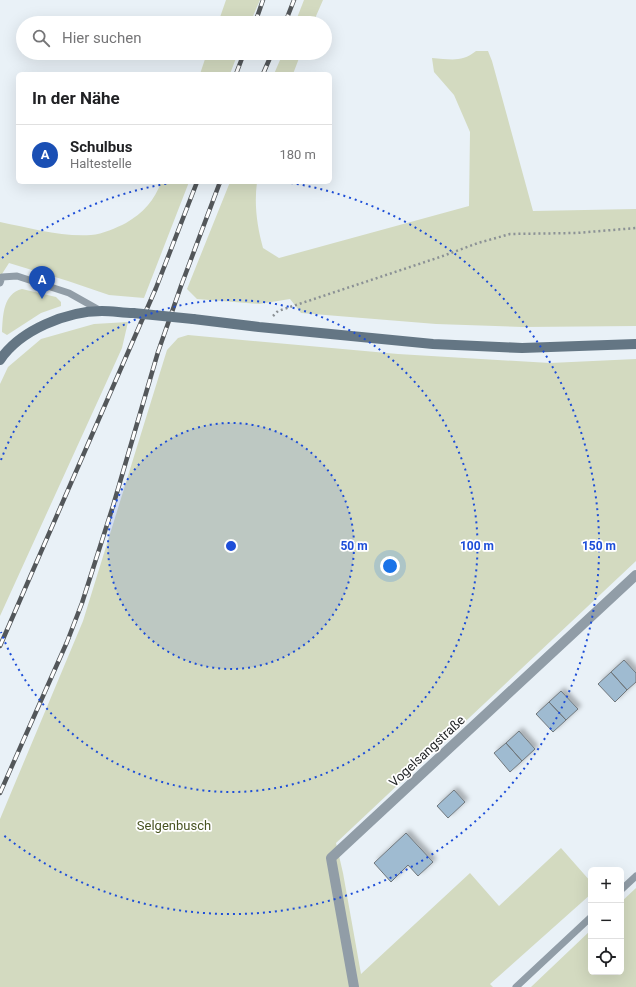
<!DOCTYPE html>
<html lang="de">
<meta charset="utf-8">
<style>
body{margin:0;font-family:Roboto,sans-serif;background:#f2f2f2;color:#202124}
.controls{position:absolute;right:12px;bottom:12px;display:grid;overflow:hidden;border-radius:6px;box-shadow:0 4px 16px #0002}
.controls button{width:36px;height:36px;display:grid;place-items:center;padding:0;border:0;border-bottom:1px solid #e0e0e0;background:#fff;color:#202124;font:20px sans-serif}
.you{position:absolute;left:390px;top:566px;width:14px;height:14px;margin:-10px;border:3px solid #fff;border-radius:50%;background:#1a73e8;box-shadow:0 0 0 6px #1a73e833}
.badge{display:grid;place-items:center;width:26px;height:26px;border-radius:50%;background:#6d7d2c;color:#fff;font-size:13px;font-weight:700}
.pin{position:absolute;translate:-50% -33px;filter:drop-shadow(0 1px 2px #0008)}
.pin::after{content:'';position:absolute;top:21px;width:14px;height:12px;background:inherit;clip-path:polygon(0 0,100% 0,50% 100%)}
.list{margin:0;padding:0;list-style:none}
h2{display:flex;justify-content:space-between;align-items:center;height:52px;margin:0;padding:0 16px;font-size:17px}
h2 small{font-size:13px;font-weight:400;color:#757577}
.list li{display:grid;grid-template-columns:26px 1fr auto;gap:12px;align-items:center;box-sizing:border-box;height:60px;padding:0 16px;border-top:1px solid #e0e0e0}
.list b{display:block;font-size:15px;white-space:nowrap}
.list p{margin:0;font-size:13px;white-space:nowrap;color:#757577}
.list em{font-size:13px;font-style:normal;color:#757577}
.icon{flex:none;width:22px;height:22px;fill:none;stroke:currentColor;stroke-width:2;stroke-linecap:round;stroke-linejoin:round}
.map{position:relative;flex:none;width:636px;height:987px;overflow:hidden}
.search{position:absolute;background:#fff;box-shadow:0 4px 16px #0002;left:16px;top:16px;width:316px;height:44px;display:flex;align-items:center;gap:10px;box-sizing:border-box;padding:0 14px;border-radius:22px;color:#757577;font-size:15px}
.panel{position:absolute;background:#fff;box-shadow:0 4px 16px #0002;left:16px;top:72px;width:316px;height:112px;border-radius:6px}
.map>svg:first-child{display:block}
.green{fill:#d3dac0}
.building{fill:#9fbbd1;stroke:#70777c;filter:url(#shadow)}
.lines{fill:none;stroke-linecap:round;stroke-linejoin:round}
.path{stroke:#8b9195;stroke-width:2.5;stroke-dasharray:2 3;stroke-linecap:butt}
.service{stroke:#919da7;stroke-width:7}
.minor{stroke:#919da7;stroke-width:10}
.secondary{stroke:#647684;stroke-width:10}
.rail-casing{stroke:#53575a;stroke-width:4.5}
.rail{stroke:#fff;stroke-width:3;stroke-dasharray:9;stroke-linecap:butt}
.secondary-bridge{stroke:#647684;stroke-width:10}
.ring{fill:none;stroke:#1d4ed8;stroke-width:2;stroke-dasharray:2 4}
.labels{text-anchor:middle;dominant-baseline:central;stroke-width:3.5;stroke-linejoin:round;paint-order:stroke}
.street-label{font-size:13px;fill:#1f2224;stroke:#fff}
.park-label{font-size:13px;fill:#485321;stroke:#fff}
.centre{fill:#1d4ed8;stroke:#fff;stroke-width:2}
.ring-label{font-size:12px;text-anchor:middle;font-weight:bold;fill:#1d4ed8;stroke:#fff;stroke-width:3.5;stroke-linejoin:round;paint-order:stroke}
</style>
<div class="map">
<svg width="636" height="987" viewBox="0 0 636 987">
<defs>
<filter id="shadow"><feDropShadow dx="3.5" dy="-3.5" stdDeviation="2" flood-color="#0004"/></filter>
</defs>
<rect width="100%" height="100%" fill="#e9f1f7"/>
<path class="green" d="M226,0h34l-10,23h-32z
M304,0h19l-10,23h-18z
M476,51h12l4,10 41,150 103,-2v117l-113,1 -87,-3 -135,-11 -11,-14 -31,5 -62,-5 -10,-10 43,-107h27c-3,23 0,44 6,66l16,10 190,-52 1,-74 -16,-37 -20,-23 -2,-14c18,1 29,5 44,-7z
M207,53h31l-8,21h-30z
M283,53h18l-8,21h-19z
M161,182h28l-45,116 -35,-3 -41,-14 -59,-18 -9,14v-55c30,6 61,15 91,13 12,-1 25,-7 35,-12 17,-10 29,-23 35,-41z
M22,289l34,8 5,5v4l-20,7 -34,22 -5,-3c1,-17 1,-38 20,-43z
M128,322l-6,26 -122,268v-232l8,-17 33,-28 53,-15z
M188,335l210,19 152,9 86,-4v202l-300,282 7,30 18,101 109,-101 29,33 62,-58 30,34v12l-101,90 3,3h-493v-168l83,-198 84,-271 11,-12z
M636,888v99h-105l60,-57v42h30v-70z"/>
<path class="building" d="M624,660l12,13v9l-9,8 -16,-18z
M611,672l16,18 -12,12 -17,-18z
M561,691l17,18 -12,11 -17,-18z
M549,702l17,18 -13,12 -17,-18z
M519,731l16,18 -13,12 -16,-18z
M506,743l16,18 -12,11 -16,-19z
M454,790l11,12 -17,16 -11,-12z
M406,833l27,29 -15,14 -10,-11 -17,17 -17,-19z"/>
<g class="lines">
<path class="path" d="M273,316l5,-5 162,-54 38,-14 32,-9 66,-1 60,-5"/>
<path class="service" d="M0,283l2,-6 15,-1 52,17 32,18
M621,890l15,-14
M516,987l75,-70"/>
<path class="minor" d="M354,987l-23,-129 305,-283"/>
<path class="secondary" d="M193,319l66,8 174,17 89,4 114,-4
M0,360c20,-30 67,-49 102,-49 11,0 21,2 31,2"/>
<g class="rail-casing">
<path id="rail" d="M255,23l8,-23
M285,23l9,-23
M236,74l8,-21
M263,74l9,-21
M0,646l156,-358 41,-106
M0,793l67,-151 15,-39 31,-97 45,-154 23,-66 39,-104"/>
</g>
<use href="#rail" class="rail"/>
<path class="secondary-bridge" d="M133,313l60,6"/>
</g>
<circle cx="231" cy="546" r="123" fill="#1d4ed8" fill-opacity=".12"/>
<g class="ring">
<circle cx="231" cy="546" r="123"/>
<path d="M1 460A246 246 0 1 1 1 632"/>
<path d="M2 258A368 368 0 0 1 177 182M285 182A368 368 0 1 1 2 834"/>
</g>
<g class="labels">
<g class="street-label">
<text transform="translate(427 751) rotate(-43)">Vogelsangstraße</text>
</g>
<g class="park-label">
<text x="174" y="825">Selgenbusch</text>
</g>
</g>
<circle cx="231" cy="546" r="6" class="centre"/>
<g class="ring-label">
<text x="354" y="550">50 m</text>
<text x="477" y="550">100 m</text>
<text x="599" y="550">150 m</text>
</g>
</svg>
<div class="controls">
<button>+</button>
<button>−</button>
<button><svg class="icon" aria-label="locate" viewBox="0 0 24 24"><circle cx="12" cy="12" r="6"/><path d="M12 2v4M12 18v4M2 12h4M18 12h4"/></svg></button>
</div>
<div class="you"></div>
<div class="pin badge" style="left:42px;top:299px;background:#1a4fb4">A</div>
<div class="search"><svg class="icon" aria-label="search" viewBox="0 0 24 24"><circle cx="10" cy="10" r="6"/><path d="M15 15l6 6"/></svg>Hier suchen</div>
<section class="panel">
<h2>In der Nähe<small></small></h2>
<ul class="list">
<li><span class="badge" style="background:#1a4fb4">A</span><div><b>Schulbus</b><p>Haltestelle</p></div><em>180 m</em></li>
</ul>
</section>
</div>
